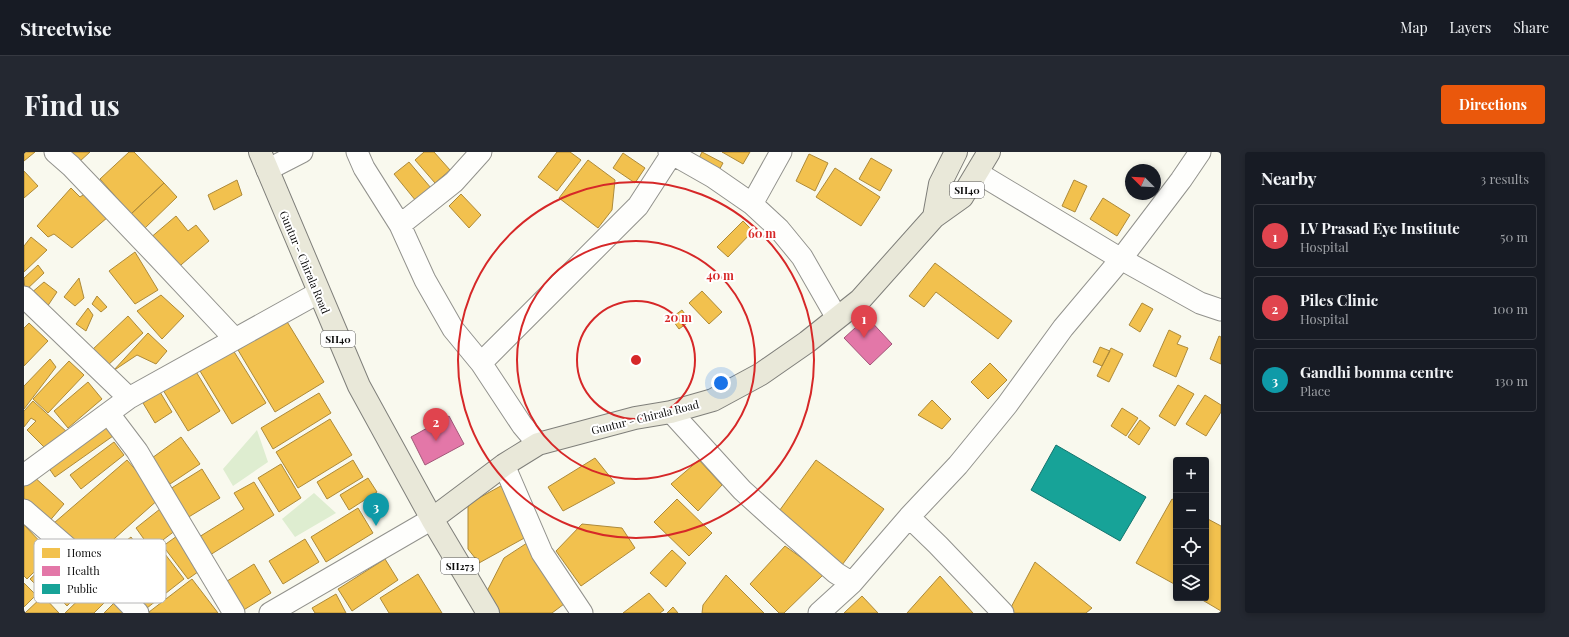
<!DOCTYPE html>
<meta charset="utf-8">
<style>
body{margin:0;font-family:"Playfair Display",serif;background:#242831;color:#f1f3f6}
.controls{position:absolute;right:12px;bottom:12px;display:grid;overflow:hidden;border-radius:4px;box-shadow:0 2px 6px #0003}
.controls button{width:36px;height:36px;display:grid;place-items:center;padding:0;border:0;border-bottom:1px solid #363941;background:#171b24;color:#f1f3f6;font:20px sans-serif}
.compass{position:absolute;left:1101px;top:12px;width:36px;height:36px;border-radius:50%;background:#171b24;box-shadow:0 2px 6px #0003;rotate:294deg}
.you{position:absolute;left:697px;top:231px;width:14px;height:14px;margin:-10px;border:3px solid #fff;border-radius:50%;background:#1a73e8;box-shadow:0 0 0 6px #1a73e833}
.badge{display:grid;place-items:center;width:26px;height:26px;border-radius:50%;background:#ea580c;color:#fff;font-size:13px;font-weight:700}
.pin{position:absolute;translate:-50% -33px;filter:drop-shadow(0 1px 2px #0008)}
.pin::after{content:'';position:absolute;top:21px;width:14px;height:12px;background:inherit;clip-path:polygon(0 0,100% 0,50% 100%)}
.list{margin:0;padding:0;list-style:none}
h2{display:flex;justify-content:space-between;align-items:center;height:52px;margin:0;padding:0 16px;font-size:17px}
h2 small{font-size:13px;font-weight:400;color:#9ea1a6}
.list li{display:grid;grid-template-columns:26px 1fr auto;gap:12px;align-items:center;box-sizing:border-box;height:64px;margin:0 8px 8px;padding:0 8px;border:1px solid #363941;border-radius:4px}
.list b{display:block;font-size:15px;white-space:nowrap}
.list p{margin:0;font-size:13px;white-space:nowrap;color:#9ea1a6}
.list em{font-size:13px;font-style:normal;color:#9ea1a6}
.icon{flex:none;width:22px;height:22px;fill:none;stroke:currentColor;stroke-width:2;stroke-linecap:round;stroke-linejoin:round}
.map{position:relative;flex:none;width:1197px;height:461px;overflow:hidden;border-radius:4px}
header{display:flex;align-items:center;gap:24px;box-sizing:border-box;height:56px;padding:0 20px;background:#171b24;border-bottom:1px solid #363941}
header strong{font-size:19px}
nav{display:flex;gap:22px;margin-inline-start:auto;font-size:14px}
.intro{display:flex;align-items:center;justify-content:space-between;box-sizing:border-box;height:96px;padding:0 24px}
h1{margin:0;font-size:28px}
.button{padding:10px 18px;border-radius:4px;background:#ea580c;color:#fff;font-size:14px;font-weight:700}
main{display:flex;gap:24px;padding:0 24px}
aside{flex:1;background:#171b24;border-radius:4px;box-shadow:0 2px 6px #0003}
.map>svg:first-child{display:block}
.green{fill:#deedd0}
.homes{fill:#f2c14e;stroke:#ad8a3a}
.health{fill:#e377a8;stroke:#a25779}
.public{fill:#17a398;stroke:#13756e}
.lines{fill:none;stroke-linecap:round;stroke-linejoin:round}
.street-casing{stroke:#92928d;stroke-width:23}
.primary-casing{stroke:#7f7f7a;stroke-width:24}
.street{stroke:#fefefc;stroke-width:21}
.primary{stroke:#e9e8d9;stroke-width:22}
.ring{fill:none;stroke:#d62828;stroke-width:2}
.labels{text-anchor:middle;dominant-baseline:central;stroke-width:4;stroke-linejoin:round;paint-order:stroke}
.shield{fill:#fff;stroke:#545454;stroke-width:1}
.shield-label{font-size:10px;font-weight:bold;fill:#0b0b0b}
.street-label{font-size:11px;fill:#0b0b0b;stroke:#fff}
.key{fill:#fff;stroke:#b6b6b6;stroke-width:1}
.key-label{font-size:11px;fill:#0b0b0b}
.centre{fill:#d62828;stroke:#fff;stroke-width:2}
.ring-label{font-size:12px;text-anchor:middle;font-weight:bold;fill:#d62828;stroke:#fff;stroke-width:4;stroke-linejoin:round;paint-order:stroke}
</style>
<header>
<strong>Streetwise</strong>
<nav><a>Map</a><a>Layers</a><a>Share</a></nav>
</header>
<div class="intro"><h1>Find us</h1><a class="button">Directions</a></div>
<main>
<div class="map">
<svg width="1197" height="461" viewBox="0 0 1197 461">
<rect width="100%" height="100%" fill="#f9f9ee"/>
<path class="green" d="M233,278l11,32 -35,24 -10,-17z
M290,341l22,20 -41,24 -13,-18z"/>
<path class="homes" d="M0,0h11l-11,9z
M45,0h21l-11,10z
M105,0h5l30,31 -33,31 -31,-35z
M400,0h10l16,18 -15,13 -20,-23z
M533,0h13l11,8 -24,31 -19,-14z
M678,0l21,11 -6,11 -20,-12z
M698,0h28l-7,12z
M599,1l22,15 -10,15 -22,-15z
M785,2l19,9 -13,28 -19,-10z
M847,6l21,12 -12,21 -21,-12z
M564,8l27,20 -3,30 -14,18 -39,-30z
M385,10l22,26 -15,13 -22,-27z
M811,16l45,29 -19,29 -45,-29z
M0,19l14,15 -14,12z
M213,28l5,15 -28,15 -6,-15z
M1050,28l13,6 -12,26 -13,-6z
M140,31l13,14 -32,31 -14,-14z
M47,36l9,9 6,-4 22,24 -36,31 -18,-14 -6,3 -11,-11z
M437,42l20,21 -12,13 -20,-22z
M1079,46l27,17 -13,21 -27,-17z
M152,64l12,15 8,-6 13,16 -34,29 -26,-31z
M719,69l10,10 -25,26 -11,-10z
M7,85l16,13 -23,22v-26z
M111,100l23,38 -23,14 -26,-33z
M911,111l77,58 -14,18 -62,-47 -12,15 -15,-11z
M14,113l6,8 -19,18 -1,-13z
M55,126l5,20 -9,8 -11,-9z
M20,130l13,10 -10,15 -17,-13z
M678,139l20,21 -13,12 -20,-21z
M137,143l23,21 -22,23 -25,-28z
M73,144l10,11 -6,5 -9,-8z
M1118,151l11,6 -13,23 -11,-7z
M64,156l5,7 -7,16 -10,-7z
M658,158l8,11 -11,8 -8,-11z
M104,164l15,17 -36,33 -15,-16z
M262,168l38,62 -49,30 -37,-62z
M5,171l19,18 -24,25v-38z
M1145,178l12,6 -4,8 11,4 -12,29 -23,-11z
M124,181l19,18 -11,13 -19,-9 -24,16z
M1195,184l2,1v27l-11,-5z
M1076,195l10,4 -8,15 -9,-4z
M1087,196l12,6 -14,28 -12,-6z
M209,198l33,53 -34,21 -32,-53z
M26,207l6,8 -32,42v-23z
M45,209l15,14 -36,38 -15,-14z
M966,211l17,17 -19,19 -17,-17z
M171,218l25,41 -32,20 -25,-41z
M64,230l14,17 -34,29 -14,-17z
M1154,233l16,9 -19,32 -16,-10z
M136,240l12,20 -17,11 -12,-20z
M295,241l12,20 -58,36 -12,-21z
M1181,243l16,10v7l-15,24 -20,-12z
M908,248l19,19 -9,10 -24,-14z
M9,249l35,32 -19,19 -22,-22 9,-9 -5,-3 -7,9v-16z
M1098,256l16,10 -12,18 -15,-10z
M306,267l22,36 -54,33 -22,-36z
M1116,268l10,8 -11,17 -11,-8z
M80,271l9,13 -58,41 -9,-13z
M157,285l19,27 -30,20 -18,-26z
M90,290l10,13 -43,34 -11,-14z
M571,306l20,25 -52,28 -15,-24z
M103,308l33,38 -72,64 -34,-39z
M329,308l10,17 -36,22 -10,-17z
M675,308l23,25 -24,26 -27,-27z
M792,308l68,49 -48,64 -59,-59z
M257,312l20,34 -22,14 -21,-34z
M178,317l18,29 -33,20 -17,-29z
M8,323l32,29 -17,20 -23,-21v-19z
M344,326l9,14 -28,18 -9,-15z
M230,330l20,33 -64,40 -11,-18 45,-28 -10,-16z
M484,330l20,54 -49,27 -11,-14v-45z
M653,347l35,34 -23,23 -35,-34z
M1148,347l4,2v84l-40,-22z
M334,356l15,25 -47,29 -15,-25z
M136,357l16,21 -25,19 -15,-21z
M1182,366l15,8v85l-22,-13h7z
M558,372l40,4 13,20 -54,38 -25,-35z
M0,373l28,29 -25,25 -3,-3z
M153,384l25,33 -14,10 -25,-33z
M107,385l17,24 -30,23 -18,-23z
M281,387l14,23 -36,22 -14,-23z
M506,389l38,60 -16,12h-54l-13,-18 19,-37z
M761,394l39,28 -40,39h-5l-29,-29z
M648,398l14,13 -20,24 -16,-14z
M141,402l19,25 -37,29 -19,-26z
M31,404l16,16 -25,23 -16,-16z
M361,407l13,21 -46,31 -14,-22z
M1011,410l57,46 -6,5h-78z
M230,412l17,29 -29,18 -18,-28z
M49,422l12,13 -18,19 -13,-14z
M394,422l24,39h-53l-9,-15z
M702,423l38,38h-62l1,-8z
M916,424l33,37h-66z
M168,427l26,34h-68l-1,-1z
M0,431l12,12 -12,12z
M71,432l14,14 -15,15h-29z
M625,441l15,17 -4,3h-37z
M312,442l10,19h-31l-3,-5z
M19,444l16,17h-34z
M838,444l16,17h-34z
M92,449l12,12h-24z
M649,455l5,6h-11z"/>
<path class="health" d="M843,165l25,27 -22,21 -26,-27z
M425,264l15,28 -39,21 -14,-28z"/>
<path class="public" d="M1032,293l90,52 -26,44 -89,-51z"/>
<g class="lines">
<g class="street-casing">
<path id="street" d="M31,0l16,14 87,91 76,81
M333,0l7,16 36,57 25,55 28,49 28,34 41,62 16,19
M645,0l44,25 39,27 27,25 23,28 35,61
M243,18l35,-18
M954,21l143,86 79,44 21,7
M728,52l29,-52
M376,73l54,-43 27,-30
M0,145l105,101
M457,211l157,-157 35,-54
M647,260l71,78 32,29 62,54 16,10
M85,262l28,37 97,162
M480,313l38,88 40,60
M0,323l105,-77 189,-105
M0,358l89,77 25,26
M885,365l29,28 65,68
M246,461l162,-94
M795,461l33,-30 57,-66 49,-52 49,-60 56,-77 58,-69 60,-79 19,-28"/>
</g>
<g class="primary-casing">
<path id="primary" d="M236,0l99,234 73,133 56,94
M910,65l6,-33 16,-32
M408,367l72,-54 34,-21 97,-26 36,-6 42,-12 48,-26 46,-32 53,-42 74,-83 28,-20 27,-45"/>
</g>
<use href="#street" class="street"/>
<use href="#primary" class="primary"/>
</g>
<g class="ring">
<circle cx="612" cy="208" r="59"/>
<circle cx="612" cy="208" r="119"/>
<circle cx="612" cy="208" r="178"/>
</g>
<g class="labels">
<g class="shield">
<rect x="926" y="30" width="34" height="16" rx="3"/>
<rect x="297" y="179" width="34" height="16" rx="3"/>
<rect x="417" y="406" width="38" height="16" rx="3"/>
</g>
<g class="shield-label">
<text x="943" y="38">SH40</text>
<text x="314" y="187">SH40</text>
<text x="436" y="414">SH273</text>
</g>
<g class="street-label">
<text transform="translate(281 110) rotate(67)">Guntur - Chirala Road</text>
<text transform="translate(621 265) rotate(-14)">Guntur - Chirala Road</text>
</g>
</g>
<rect x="10" y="387" width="132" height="64" rx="6" class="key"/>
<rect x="18" y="396" width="18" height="10" fill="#f2c14e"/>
<rect x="18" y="414" width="18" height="10" fill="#e377a8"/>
<rect x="18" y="432" width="18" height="10" fill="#17a398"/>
<g class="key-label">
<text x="43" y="405">Homes</text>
<text x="43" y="423">Health</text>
<text x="43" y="441">Public</text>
</g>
<circle cx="612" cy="208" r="6" class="centre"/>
<g class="ring-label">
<text x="738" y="86">60 m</text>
<text x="696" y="128">40 m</text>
<text x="654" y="170">20 m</text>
</g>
</svg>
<div class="controls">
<button>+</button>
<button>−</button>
<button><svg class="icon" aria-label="locate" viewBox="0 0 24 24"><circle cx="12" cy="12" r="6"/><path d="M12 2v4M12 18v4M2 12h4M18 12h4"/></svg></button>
<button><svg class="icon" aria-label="layers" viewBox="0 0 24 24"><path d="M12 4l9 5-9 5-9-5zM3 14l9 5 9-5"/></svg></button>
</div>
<svg class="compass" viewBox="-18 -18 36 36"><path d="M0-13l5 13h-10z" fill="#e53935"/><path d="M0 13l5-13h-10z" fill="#9ea1a6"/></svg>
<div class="you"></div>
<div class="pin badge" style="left:840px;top:186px;background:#e0444e">1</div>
<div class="pin badge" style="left:412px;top:289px;background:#e0444e">2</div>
<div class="pin badge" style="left:352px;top:374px;background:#0f9aa8">3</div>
</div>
<aside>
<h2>Nearby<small>3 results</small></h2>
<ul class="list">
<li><span class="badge" style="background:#e0444e">1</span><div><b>LV Prasad Eye Institute</b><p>Hospital</p></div><em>50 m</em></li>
<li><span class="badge" style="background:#e0444e">2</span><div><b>Piles Clinic</b><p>Hospital</p></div><em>100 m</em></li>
<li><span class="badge" style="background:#0f9aa8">3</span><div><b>Gandhi bomma centre</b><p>Place</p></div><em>130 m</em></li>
</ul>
</aside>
</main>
